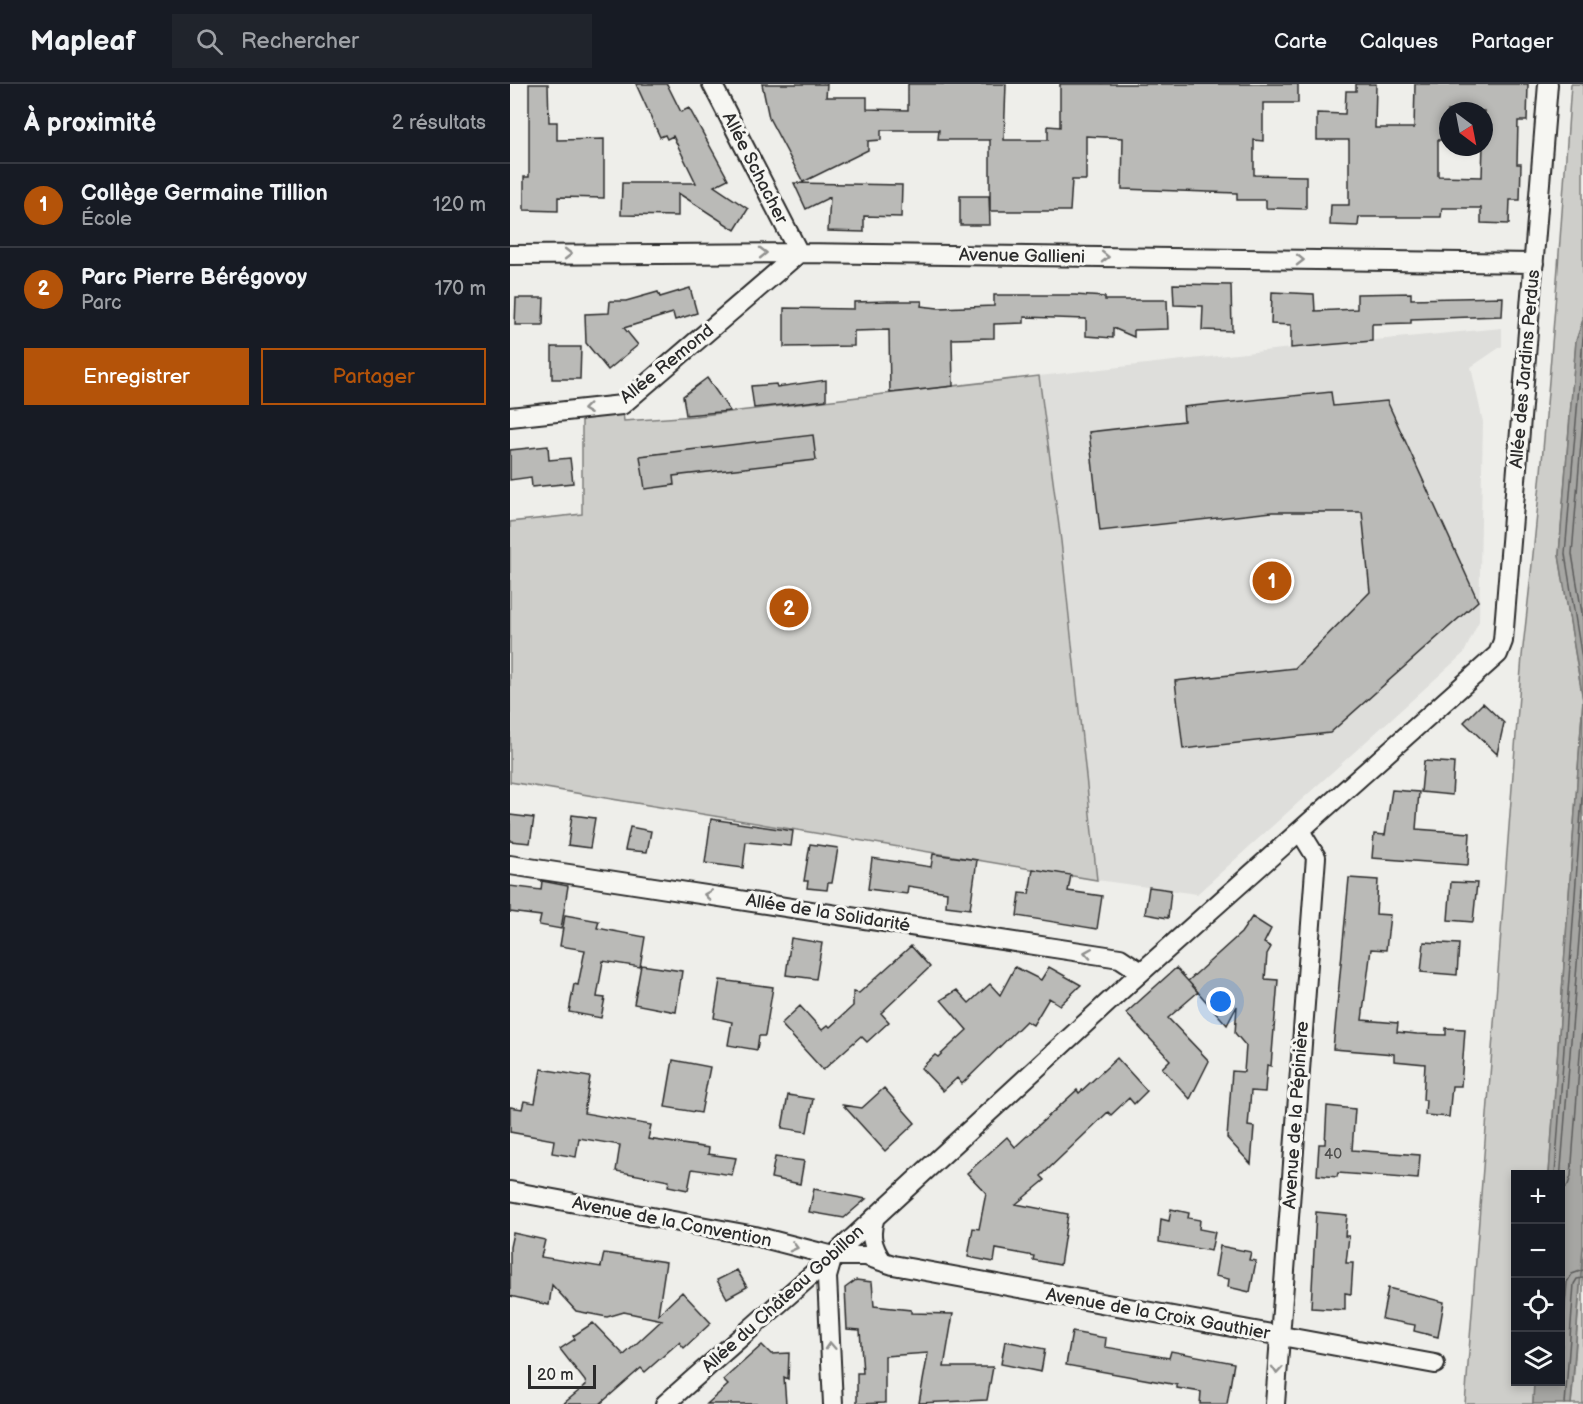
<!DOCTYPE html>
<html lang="fr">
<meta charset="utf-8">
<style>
body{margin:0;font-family:"Balsamiq Sans",sans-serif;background:#20242c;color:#f1f3f6}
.controls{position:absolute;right:18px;bottom:18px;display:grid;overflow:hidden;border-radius:0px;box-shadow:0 3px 9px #0003}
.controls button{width:54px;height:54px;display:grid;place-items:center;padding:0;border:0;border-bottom:2px solid #363941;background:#171b24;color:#f1f3f6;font:30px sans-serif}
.compass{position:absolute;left:929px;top:18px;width:54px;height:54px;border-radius:50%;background:#171b24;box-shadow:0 3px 9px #0003;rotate:148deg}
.scale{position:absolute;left:18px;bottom:15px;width:68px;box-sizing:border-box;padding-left:6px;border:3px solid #2b2b2b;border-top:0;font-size:16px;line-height:21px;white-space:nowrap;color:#2b2b2b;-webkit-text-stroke:4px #f6f6f2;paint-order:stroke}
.you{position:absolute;left:711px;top:918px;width:21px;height:21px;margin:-15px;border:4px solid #fff;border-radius:50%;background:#1a73e8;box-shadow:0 0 0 9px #1a73e833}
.badge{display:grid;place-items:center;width:39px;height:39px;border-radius:50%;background:#b45309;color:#fff;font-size:20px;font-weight:700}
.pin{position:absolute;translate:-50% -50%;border:3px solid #fff;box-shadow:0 2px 6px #0006}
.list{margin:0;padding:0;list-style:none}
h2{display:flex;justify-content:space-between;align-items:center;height:78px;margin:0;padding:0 24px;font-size:26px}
h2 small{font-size:20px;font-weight:400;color:#9ea1a6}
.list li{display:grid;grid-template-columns:39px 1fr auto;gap:18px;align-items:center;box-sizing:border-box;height:84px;padding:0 24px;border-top:2px solid #363941}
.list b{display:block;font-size:22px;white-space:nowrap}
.list p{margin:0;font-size:20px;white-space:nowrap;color:#9ea1a6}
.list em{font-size:20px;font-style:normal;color:#9ea1a6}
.actions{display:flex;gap:12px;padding:18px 24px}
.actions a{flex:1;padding:14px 0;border:2px solid #b45309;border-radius:0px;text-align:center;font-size:21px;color:#b45309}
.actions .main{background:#b45309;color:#fff}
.icon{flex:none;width:33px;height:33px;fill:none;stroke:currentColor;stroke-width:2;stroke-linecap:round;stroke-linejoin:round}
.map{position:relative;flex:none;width:1073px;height:1320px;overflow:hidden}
header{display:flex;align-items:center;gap:36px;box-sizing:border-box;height:84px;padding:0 30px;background:#171b24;border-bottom:2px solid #363941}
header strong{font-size:28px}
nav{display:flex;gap:33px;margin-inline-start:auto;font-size:21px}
.search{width:420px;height:54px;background:#20242c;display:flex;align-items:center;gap:15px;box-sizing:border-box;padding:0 21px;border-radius:0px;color:#9ea1a6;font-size:22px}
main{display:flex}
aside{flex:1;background:#171b24}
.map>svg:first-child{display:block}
.built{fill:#dededb}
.green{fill:#cececa;stroke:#7c7c7a;stroke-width:1.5}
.water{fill:#a6a6a3;stroke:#757573;stroke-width:1.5}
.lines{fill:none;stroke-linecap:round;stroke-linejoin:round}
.shore{stroke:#5c5c5b;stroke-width:1.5}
.building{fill:#babab7;stroke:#2b2b2b;stroke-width:1.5;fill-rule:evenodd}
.street-casing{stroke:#2b2b2b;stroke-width:22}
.street{stroke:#f6f6f2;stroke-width:18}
.oneway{stroke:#90908e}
.labels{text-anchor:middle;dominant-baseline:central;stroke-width:6;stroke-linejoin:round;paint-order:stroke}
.number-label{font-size:15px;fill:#4f4f4e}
.street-label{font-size:18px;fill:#2b2b2b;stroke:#f6f6f2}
</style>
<header>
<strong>Mapleaf</strong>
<div class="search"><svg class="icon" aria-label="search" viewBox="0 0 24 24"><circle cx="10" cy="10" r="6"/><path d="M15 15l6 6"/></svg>Rechercher</div>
<nav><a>Carte</a><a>Calques</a><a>Partager</a></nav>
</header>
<main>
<aside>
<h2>À proximité<small>2 résultats</small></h2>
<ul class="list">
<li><span class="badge">1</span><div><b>Collège Germaine Tillion</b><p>École</p></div><em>120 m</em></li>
<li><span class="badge">2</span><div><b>Parc Pierre Bérégovoy</b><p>Parc</p></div><em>170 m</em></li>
</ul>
<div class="actions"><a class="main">Enregistrer</a><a>Partager</a></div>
</aside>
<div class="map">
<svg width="1073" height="1320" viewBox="0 0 1073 1320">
<rect width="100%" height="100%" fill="#eeeeea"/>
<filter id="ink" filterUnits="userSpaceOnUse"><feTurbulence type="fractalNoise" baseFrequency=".0167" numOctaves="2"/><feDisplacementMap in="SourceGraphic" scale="12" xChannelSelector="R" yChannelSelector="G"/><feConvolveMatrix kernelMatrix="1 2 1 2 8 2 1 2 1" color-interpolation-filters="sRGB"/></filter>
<g filter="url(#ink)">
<path class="built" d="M992,244v18l-31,21 12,55 -4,199 -15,32 -267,241 -100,-14 -36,-339 -22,-165 252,-28z"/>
<path class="green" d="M1061,0h12v236l-7,21 -17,214 24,145 -34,474h-34v208h19l-1,22h-68l57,-748c22,-190 36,-381 49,-572z
M529,292l22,165 36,339 -587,-98v-260l72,-8v-105l40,-4 2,16 71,-5z
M1073,1162v158h-12l2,-20z"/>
<path class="water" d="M1073,236v926l-12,158h-38l1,-22h26v-208h-11l34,-474 -24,-145 17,-214z"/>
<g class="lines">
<path class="shore" d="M1073,254l-18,216 18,111
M1073,335l-11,135 11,65
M1045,1090l28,-391
M1050,1097l23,-293
M1050,1109l8,-8 3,-9 12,-162
M1050,1280l7,-82 5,-8 11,-4
M1055,1320l9,-120 3,-5 6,-1"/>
</g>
<path class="building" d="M19,0h19l1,38h8v18l47,-1v59l-46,-1v14l-34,-1v-33h5z
M126,0h31l14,28 8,-4 39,71 -14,7 34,23 -13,21 -57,-37v23l-57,-1 1,-32h74l-23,-47 -6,3 -2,-4 -5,2z
M252,0h65l-1,13h41v12l41,1v-26h98l-2,56h44v-14l12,1v-43h238v19h-35v38l-9,-1v35l52,1v33l-40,-1v-8h-29v-7l-115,-4 1,-51 -37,-2v44h-14l-2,31h-80v-71h-52l1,-10h-58v10l-13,1v9l-65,32 -34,-64z
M846,0h20l-1,44h39l1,-44h113l-1,37h-9l-1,43h4l-1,36h-10l-1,24 -28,-1v-15h-39l-1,9h-82l-1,9 -28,-1 1,-20h18v-65h-32v-27l28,1 1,-23h10zM938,27h36l-2,66 -44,-1v-36h7v-9h3z
M284,99l108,2 -1,32 -37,-1v16l-36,-1 2,-34 -24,12z
M450,112h29l1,29h-30z
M663,200l58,1 1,46 -30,-1 1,-24 -29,-1z
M180,204l7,25 -22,7 -2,-7 -49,15 14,17 -30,25 -22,-27 -1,-29 24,-1 1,-12h16l32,-9 2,5z
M762,208l42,2 1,17 42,-2v-15l54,-1v6l92,-2 -1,19 -91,3v4l-39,1v17l-81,7v-23l-20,-1z
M484,211h81l30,2v3h62l1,29 -34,1v7l-21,-9v10l-27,-2v-17l-62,-2v6l-30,1v14l-42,1 1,47 -63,7 -1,-63 -35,1v15l-70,1v-39l70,1v-7l34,-1h34l-1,5 17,2 56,-2z
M6,214h28l-1,27h-28z
M42,263h29l-1,32h-28z
M197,294l23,33 -44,4 -3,-19z
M316,296v20l-72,8 -3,-22 25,-2 1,3z
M821,308l2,14 54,-5 91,200 -148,132 -147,16 -8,-68 120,-13 75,-76 -8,-80h-90l-172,19 -11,-99 95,-11 -1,-14z
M303,351l3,25 -143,16 1,9 -29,4 -5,-33z
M38,362l1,14 21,-2 3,25 -41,4 -1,-10 -21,3v-30z
M973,619l21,20 -7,31 -33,-32z
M914,677l30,2 -2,32 -31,-3z
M882,706l27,2 -3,37 54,4 -2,32 -96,-7 2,-24 11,1z
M0,731l24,3 -4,25 -20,-2z
M62,731l23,3 -5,30 -22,-3z
M201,735l82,12 -2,15 -45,-4 -3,26 -38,-5z
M120,743l21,4 -4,21 -22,-2z
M300,760l28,4 -6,35h-4l-1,7 -20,-2 1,-7h-4z
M423,770l44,6 -7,49 -24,-3 1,-14 -39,-6 -1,8 -39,-5 4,-31 59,9z
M523,785l38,6 -3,16 34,5 -5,33 -80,-13 3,-23 9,1z
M839,794l29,2 -2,34 14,1 -4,35 -15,-1 -9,71 36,3 -1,9 20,2 29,1v-7l19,1 -4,57h-9l-3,31 -24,-2 1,-15h-3l2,-36 -31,-3v-7l-61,-5z
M32,797l26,5 -7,43 -22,-4 2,-9 -31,-4v-26l31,4z
M941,798l26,1 -4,39 -25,-2z
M639,803l22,3 -3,28 -23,-4z
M55,831l34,6 -2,7 48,9 -5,30 -37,-6 -6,36 8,1 -4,20 -32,-6 5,-28 4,1 7,-35 -25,-4z
M742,833l19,12 -7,14 7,4 -4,7 -2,25 13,1 -7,86 -4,-1 -2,27 -14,-1 -3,35 6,1 -3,37 -24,-26 5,-67 12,1 2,-26 -11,-13 2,-27 -10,19 -39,-44 53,-48z
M281,854l31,5 -6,36 -30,-4z
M914,858l35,2 -2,31 -36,-3z
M401,862l19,21 -49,46 8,9 -22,20 -6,-6 -38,34 -42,-46 19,-18 22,24 6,-5 2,2 23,-21v-14l6,1z
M131,881l41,6 -6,41 -42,-8z
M505,883l26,13 8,-13 32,18 -21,20 -11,-7 -16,27 -7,-4 -64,63 -5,-6 -14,13 -22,-23 14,-13 3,2 29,-27 -26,-30 16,-10 12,13 21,-19 10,11z
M666,884l22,24 -30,26 41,43 -19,38 -28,-31 8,-8 -44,-47z
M210,896l53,7 -8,49h-6l-2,14 -29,-5 4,-23 -18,-4z
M607,974l30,33 -13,13 -5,-6 -18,17 -3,-3 -67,64 4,4 -29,24 52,10 -8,51 -27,-5 1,-4 -38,-7 -2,13 -26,-5 5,-29 6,1 7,-36 -19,-20 40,-36 8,10 62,-57 2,3z
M163,976l37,7 -9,46 -36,-6z
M31,985l49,8 -6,36 67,12 -3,14 61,9 -1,6 28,4 -4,17 -40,-6 -4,21 -20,-4 1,-5 -53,-10 4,-26 -41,-7 -3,19 -24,-4 2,-13 -44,-8v-25l12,2 2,-8 11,2z
M374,1004l31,35 -30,28 -42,-46 19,3z
M278,1011l25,4 -6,33 -25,-4z
M817,1022l28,3 -3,41 68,5 -2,24 -80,-6 -1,4 -20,-2 2,-31h6z
M265,1073l29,4 -4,23 -29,-6z
M304,1105l52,10 -22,19 -35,-6z
M661,1125l18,4 -1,5 12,2 -1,9 16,3 -4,19 -52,-9 2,-23 8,2z
M806,1128l31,3 -2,21h4l-3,27h7l-2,31 -6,-1v17l-34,-2z
M3,1149l32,7 -4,17 60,10 3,-14 62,9 -8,53 24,-23 29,31 -27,25 -5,-6 -34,30 -4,-4 -41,36h-37l23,-19 -1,-4 -25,-32 15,-10 -2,-3 20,-13 31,32 38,-35 -38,-8 -17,5 -31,-6 -24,-26 -3,20 -39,-9v-49z
M710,1162l31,6 -2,8 7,1 -6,31 -22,-5 1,-8 -14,-3z
M227,1186l10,17 -20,11 -10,-18z
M346,1196l16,2 2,24 37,4v3l42,1 -9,53h49l-6,33 -68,3 9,-50 -43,3v47l-28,1v-31h6l-3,-43 -13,-1 -2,-41z
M878,1204l56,14 -6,35 -24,-6 1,-6 -33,-6z
M562,1248l34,6 -1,9 64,11 2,-7 63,12 -7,41h-27l1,-12 -24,-4v-3l-111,-20z
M495,1257l40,8 -4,23 -40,-8z
M252,1261l9,9 18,-1 -1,26 -4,-2 2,27h-79l21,-19 -5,-5z"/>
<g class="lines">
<g class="street-casing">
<path id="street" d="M0,171l289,-2 735,10
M0,333l112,-12 177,-152 -87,-169
M0,781l610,93 21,14
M0,1107l245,45 78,20h33l27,9 542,99
M365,1133c-6,17 -3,29 7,44
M323,1172l-6,21 6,127
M155,1320l168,-148 295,-272 370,-330 5,-13 45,-557
M765,1320l41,-547 -16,-26"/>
</g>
<use href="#street" class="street"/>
</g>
<defs><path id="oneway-chevron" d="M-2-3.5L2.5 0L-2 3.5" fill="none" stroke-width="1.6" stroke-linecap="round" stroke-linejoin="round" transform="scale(1.5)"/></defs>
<g class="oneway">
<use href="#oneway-chevron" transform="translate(253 169) rotate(-1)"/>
<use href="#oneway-chevron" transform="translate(58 170)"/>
<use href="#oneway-chevron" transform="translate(595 173) rotate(1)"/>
<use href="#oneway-chevron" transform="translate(790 176) rotate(1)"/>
<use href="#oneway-chevron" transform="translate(77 325) rotate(173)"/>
<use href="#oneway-chevron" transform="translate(198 811) rotate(-171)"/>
<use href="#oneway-chevron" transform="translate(578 869) rotate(-171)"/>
<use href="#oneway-chevron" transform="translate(284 1163) rotate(14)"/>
<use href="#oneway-chevron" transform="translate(320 1262) rotate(-93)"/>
<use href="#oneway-chevron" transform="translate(767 1286) rotate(94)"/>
</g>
</g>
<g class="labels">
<g class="number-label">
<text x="823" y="1070">40</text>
</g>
<g class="street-label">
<text transform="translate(245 84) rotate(63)">Allée Schacher</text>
<text transform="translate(512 172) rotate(1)">Avenue Gallieni</text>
<text transform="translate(157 280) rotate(-39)">Allée Remond</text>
<text transform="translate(1015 285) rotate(-85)">Allée des Jardins Perdus</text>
<text transform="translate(318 829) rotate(9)">Allée de la Solidarité</text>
<text transform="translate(786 1031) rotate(-86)">Avenue de la Pépinière</text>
<text transform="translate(162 1138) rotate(11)">Avenue de la Convention</text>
<text transform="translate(273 1215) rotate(-42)">Allée du Château Gobillon</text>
<text transform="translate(648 1230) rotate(10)">Avenue de la Croix Gauthier</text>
</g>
</g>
</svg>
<div class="controls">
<button>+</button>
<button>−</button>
<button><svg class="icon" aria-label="locate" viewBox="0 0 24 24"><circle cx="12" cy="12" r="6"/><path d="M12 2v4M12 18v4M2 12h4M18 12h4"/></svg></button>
<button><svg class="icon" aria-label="layers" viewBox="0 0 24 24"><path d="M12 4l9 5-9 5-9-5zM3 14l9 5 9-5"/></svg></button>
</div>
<svg class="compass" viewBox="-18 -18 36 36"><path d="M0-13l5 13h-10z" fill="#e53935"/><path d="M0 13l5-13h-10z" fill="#9ea1a6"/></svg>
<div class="scale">20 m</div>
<div class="you"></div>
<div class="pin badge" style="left:762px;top:497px">1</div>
<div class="pin badge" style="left:279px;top:524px">2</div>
</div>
</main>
